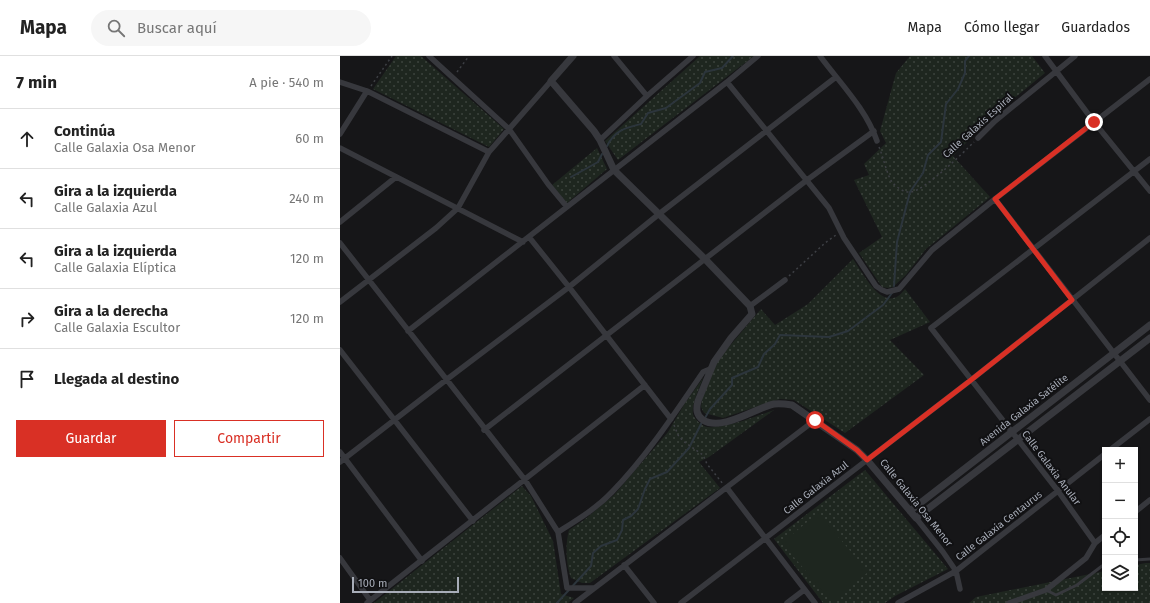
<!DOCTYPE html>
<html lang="es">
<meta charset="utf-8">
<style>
body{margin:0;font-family:"Fira Sans",sans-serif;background:#f6f6f6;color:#222}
.controls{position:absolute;right:12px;bottom:12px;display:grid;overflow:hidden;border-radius:0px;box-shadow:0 1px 3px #0004}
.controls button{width:36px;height:36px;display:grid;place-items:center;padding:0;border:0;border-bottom:1px solid #e0e0e0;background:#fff;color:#222;font:20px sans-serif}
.scale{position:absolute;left:12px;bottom:10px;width:107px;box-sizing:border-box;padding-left:4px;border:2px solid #a8adb8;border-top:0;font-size:11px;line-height:14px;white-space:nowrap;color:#a8adb8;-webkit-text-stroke:3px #111113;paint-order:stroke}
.stop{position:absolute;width:12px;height:12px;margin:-9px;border:3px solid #d93025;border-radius:50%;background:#fff}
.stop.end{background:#d93025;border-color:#fff;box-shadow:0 1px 4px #0008}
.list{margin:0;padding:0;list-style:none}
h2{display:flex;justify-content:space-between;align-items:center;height:52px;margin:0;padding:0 16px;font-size:17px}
h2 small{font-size:13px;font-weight:400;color:#767676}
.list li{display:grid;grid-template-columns:26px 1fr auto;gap:12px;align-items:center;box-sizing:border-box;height:60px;padding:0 16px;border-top:1px solid #e0e0e0}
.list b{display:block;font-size:15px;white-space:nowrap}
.list p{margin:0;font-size:13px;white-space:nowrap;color:#767676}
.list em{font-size:13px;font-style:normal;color:#767676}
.actions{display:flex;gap:8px;padding:12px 16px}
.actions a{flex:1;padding:9px 0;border:1px solid #d93025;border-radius:0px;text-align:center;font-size:14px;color:#d93025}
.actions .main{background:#d93025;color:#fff}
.icon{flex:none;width:22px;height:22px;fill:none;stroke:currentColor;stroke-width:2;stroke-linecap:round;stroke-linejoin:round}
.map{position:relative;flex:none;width:810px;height:547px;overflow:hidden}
header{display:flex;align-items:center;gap:24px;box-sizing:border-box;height:56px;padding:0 20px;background:#fff;border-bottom:1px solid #e0e0e0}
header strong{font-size:19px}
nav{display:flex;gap:22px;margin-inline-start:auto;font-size:14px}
.search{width:280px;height:36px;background:#f6f6f6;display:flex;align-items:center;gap:10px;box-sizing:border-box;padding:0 14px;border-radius:22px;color:#767676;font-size:15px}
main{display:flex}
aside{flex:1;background:#fff}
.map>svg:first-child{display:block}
.grass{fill:url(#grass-dots)}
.garden{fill:#1e261f}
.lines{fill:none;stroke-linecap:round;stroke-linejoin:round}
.stream{stroke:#2c353c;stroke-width:2}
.path{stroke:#3d3f44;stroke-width:1.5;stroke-dasharray:2 3;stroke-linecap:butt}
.service{stroke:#37383d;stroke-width:3}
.minor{stroke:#37383d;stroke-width:5.5}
.tertiary{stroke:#37383d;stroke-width:7}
.route{stroke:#d93025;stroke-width:5}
.labels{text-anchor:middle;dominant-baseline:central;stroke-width:4;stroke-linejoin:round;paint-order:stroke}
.street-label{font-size:10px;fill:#a8adb8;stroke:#111113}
</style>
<header>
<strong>Mapa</strong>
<div class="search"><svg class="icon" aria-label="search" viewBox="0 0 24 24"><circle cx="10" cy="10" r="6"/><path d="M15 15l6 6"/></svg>Buscar aquí</div>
<nav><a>Mapa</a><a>Cómo llegar</a><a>Guardados</a></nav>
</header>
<main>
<aside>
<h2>7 min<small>A pie · 540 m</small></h2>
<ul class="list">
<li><svg class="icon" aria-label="ahead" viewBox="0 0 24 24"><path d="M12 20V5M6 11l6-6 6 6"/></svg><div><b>Continúa</b><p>Calle Galaxia Osa Menor</p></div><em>60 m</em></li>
<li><svg class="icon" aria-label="left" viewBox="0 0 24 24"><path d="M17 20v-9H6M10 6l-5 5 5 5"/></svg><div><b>Gira a la izquierda</b><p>Calle Galaxia Azul</p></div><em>240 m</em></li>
<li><svg class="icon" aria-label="left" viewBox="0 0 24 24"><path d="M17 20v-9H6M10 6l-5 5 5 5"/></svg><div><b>Gira a la izquierda</b><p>Calle Galaxia Elíptica</p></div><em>120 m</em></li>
<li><svg class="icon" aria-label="right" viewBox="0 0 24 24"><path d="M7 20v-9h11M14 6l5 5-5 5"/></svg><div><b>Gira a la derecha</b><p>Calle Galaxia Escultor</p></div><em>120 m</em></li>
<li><svg class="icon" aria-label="arrive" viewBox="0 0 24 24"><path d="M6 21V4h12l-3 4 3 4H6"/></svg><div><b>Llegada al destino</b></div></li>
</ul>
<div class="actions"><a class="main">Guardar</a><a>Compartir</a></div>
</aside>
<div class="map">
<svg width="810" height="547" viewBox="0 0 810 547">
<defs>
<pattern id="grass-dots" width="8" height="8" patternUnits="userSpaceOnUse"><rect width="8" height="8" fill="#1e261f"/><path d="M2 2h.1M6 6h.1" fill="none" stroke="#3c433d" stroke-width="1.8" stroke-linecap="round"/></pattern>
</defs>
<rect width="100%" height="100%" fill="#161618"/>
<path class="grass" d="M56,0h25l83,73 -15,18 -116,-58z
M360,0h54l-136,104 -13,-19z
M570,0h122l13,17 -49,40 -43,43 37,41 -64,52 -20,26 -13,12 -5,1 -6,-1 -23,-34 23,-16 -28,-57 15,-5 -5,-11 22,-21 -6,-12 16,-58z
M257,92l10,21 -40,34 -15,-18z
M513,203c11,16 32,58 52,30l25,33 -40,18 34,35 -79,58 -51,-33 -14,-1 -57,19 -19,-5 -3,-6 1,-8 15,-38 44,-52 14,16 33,-21z
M363,322c-3,9 -12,27 -10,36 1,5 10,13 15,13 17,2 49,-11 66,-17l-65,47 -10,5 21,26 -130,95h-8l-11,-5c-5,-13 -6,-34 -2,-48l15,-10 30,-25 54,-63 17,-29z
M525,414l83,99 -53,27 -10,7h-62l-49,-64z
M182,430l9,10 22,45 8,53 13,4 -6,5h-194z
M806,507h4v40h-181l7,-6 129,-26v17h30v-23z"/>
<path class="garden" d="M478,457l50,59 -36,30 -50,-59z"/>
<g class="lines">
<path class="stream" d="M267,90c8,-16 18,-18 34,-22l7,-11 18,-5 34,-25 5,-11 17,-4 11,-12
M231,121l27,-15 4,-8
M554,230l3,-44 13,-50 13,-19 5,-18 13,-13 5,-38 12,-15 7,-16v-12l4,-5
M365,362l5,-9 22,-24v-7l26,-11 6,-13 11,-10 5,-9 49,2 19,-6 35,-26 9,-12
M217,547l34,-37 2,-13 8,-7 16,-6 5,-10 1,-10 8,-4 7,-7 7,-20 5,-10 17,-7 22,-24 13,-26"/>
<path class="path" d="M117,16l12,-16
M31,30l21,-30
M539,91c4,9 8,28 13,35 4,5 12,11 19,10 14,-2 52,-39 63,-50
M449,220l36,-33 11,-8
M334,369l4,10 5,6 20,14 4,9 16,20"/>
<path class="service" d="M795,504l15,-1
M706,534l10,5 21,-10 25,-19 3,-1"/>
<path class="minor" d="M89,0l80,73 39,55 19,23
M274,0l33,40
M480,0c20,27 46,53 57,85
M705,0l49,66 56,69
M0,26l27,9 122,61
M387,26l102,126 15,30 32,48 6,4 5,2 12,-3 33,-39 63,-51 155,-120
M0,78l27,-43
M638,82l17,-17 80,-65
M260,84l47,-44 46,-40
M0,92l183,94
M655,143l155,201
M0,166l56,-45
M189,181l40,50 102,132
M0,187l185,237 33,52 9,56h26
M0,246l96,-74 22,-20 31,-56 62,-71
M410,250l35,-26
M68,275l319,-249 31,-26
M0,294l133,171
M144,374l323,-250 67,-49
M770,394l40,-31
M0,396l82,109
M0,406l106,-82 123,-93 90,-73 177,-137
M387,432l88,115
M795,456l15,-12
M576,462l27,34 13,19 4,18
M218,476c19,-12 39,-24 54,-40 35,-36 63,-79 91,-120l7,-3
M755,487l-37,-52 -127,-163 219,-169
M0,502l30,42
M284,509l30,38
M27,547l278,-218
M235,547l240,-183
M341,547l290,-223 179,-142
M447,547l17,-13
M558,547l58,-32 149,-117
M669,547l37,-13 40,-32 9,-15 10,-8"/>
<path class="tertiary" d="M233,0l-22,25 43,50 6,9 14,30 91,89 45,47 2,8 -21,24 -17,24 -16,39c-2,8 -2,14 5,19 19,12 52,-12 71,-16 6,-1 12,0 18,1l65,45 10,10 49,58 234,-180
M570,455l240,-186"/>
</g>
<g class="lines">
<path class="route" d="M475,364l42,30 10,10 104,-80 101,-80 -77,-101 99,-77"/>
</g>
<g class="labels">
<g class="street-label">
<text transform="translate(638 70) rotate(-42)">Calle Galaxis Espiral</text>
<text transform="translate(684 354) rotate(-38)">Avenida Galaxia Satélite</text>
<text transform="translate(711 412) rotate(53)">Calle Galaxia Anular</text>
<text transform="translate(476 432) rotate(-38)">Calle Galaxia Azul</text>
<text transform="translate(576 447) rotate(51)">Calle Galaxia Osa Menor</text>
<text transform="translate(659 470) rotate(-38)">Calle Galaxia Centaurus</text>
</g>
</g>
</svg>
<div class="controls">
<button>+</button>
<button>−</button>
<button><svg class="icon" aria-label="locate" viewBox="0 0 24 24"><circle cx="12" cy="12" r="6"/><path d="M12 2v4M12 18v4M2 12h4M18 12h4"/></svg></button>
<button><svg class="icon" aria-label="layers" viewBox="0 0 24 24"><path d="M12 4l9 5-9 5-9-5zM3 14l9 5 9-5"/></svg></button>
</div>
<div class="scale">100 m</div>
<div class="stop" style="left:475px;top:364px"></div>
<div class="stop end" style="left:754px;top:66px"></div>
</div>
</main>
